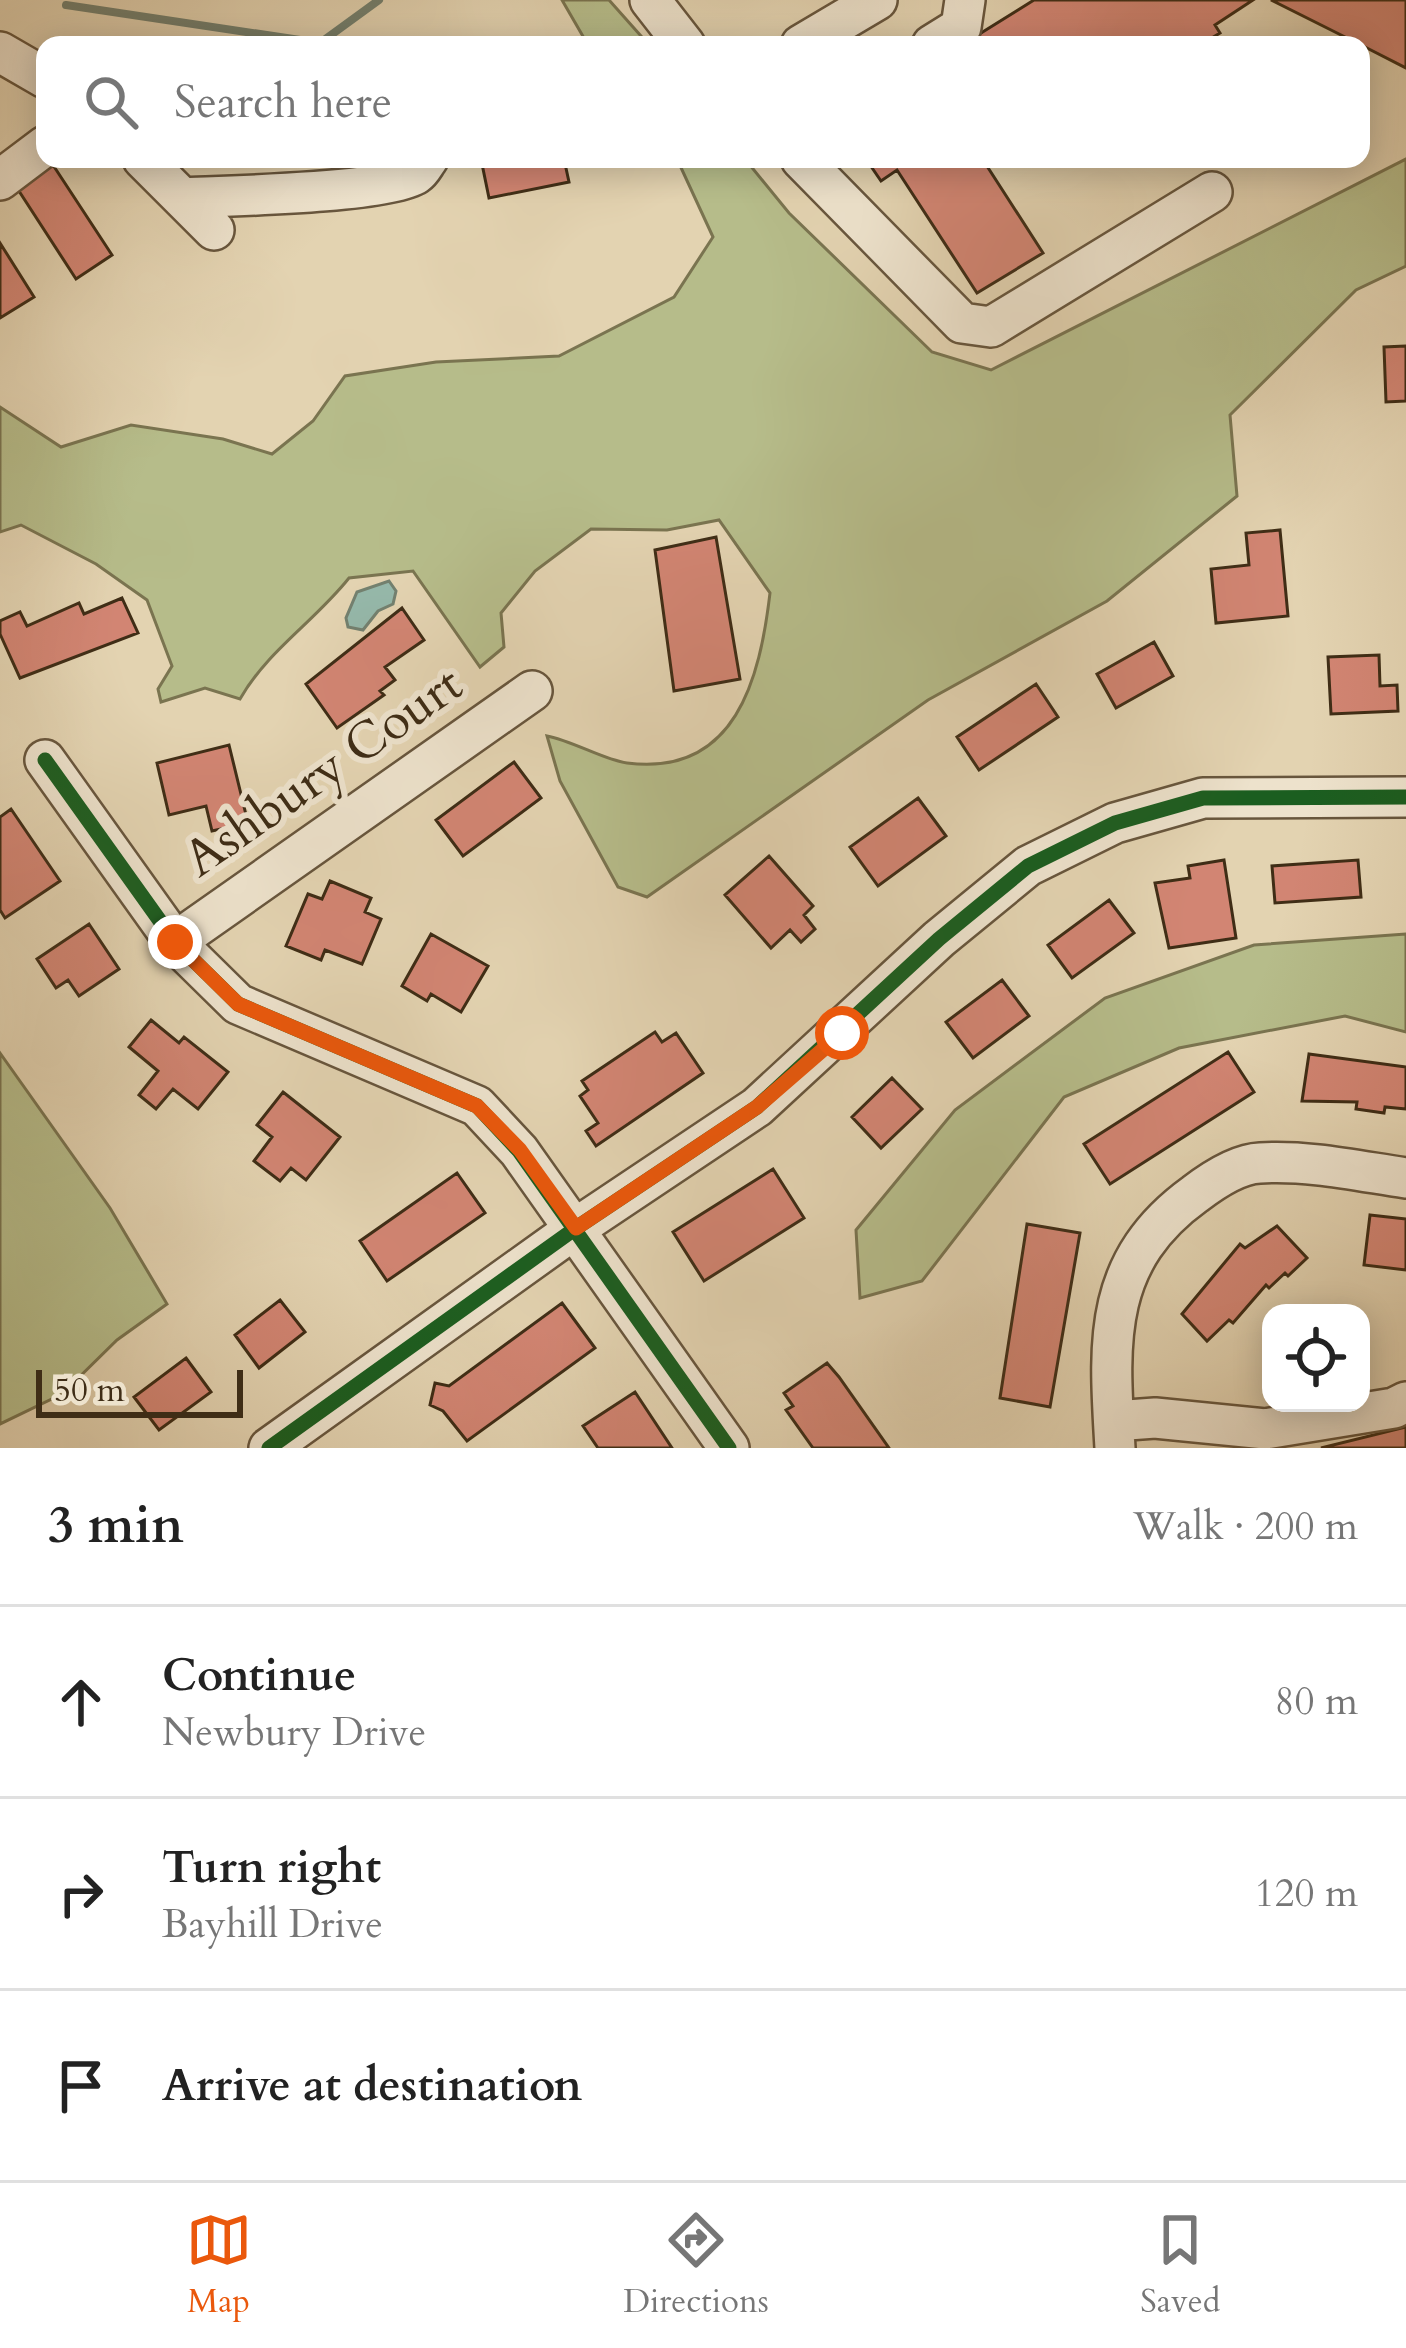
<!DOCTYPE html>
<meta charset="utf-8">
<style>
body{margin:0;font-family:Cardo,serif;background:#f2f2f2;color:#222}
.controls{position:absolute;right:36px;bottom:36px;display:grid;overflow:hidden;border-radius:24px;box-shadow:0 6px 30px #0003}
.controls button{width:108px;height:108px;display:grid;place-items:center;padding:0;border:0;border-bottom:3px solid #e0e0e0;background:#fff;color:#222;font:60px sans-serif}
.scale{position:absolute;left:36px;bottom:30px;width:207px;box-sizing:border-box;padding-left:12px;border:6px solid #3f2d16;border-top:0;font-size:33px;line-height:42px;white-space:nowrap;color:#3f2d16;-webkit-text-stroke:9px #ede2cc;paint-order:stroke}
.stop{position:absolute;width:36px;height:36px;margin:-27px;border:9px solid #ea580c;border-radius:50%;background:#fff}
.stop.end{background:#ea580c;border-color:#fff;box-shadow:0 3px 12px #0008}
.list{margin:0;padding:0;list-style:none}
h2{display:flex;justify-content:space-between;align-items:center;height:156px;margin:0;padding:0 48px;font-size:51px}
h2 small{font-size:39px;font-weight:400;color:#767676}
.list li{display:grid;grid-template-columns:78px 1fr auto;gap:36px;align-items:center;box-sizing:border-box;height:192px;padding:0 48px;border-top:3px solid #e0e0e0}
.list b{display:block;font-size:45px;white-space:nowrap}
.list p{margin:0;font-size:39px;white-space:nowrap;color:#767676}
.list em{font-size:39px;font-style:normal;color:#767676}
.icon{flex:none;width:66px;height:66px;fill:none;stroke:currentColor;stroke-width:2;stroke-linecap:round;stroke-linejoin:round}
.map{position:relative;flex:none;width:1406px;height:1448px;overflow:hidden}
.search{position:absolute;background:#fff;box-shadow:0 6px 30px #0003;left:36px;right:36px;top:36px;height:132px;display:flex;align-items:center;gap:30px;box-sizing:border-box;padding:0 42px;border-radius:24px;color:#767676;font-size:45px}
.sheet{height:732px;background:#fff}
nav{display:flex;justify-content:space-around;align-items:center;box-sizing:border-box;height:168px;border-top:3px solid #e0e0e0;background:#fff;font-size:33px;color:#767676}
nav a{display:grid;justify-items:center;gap:6px}
nav .on{color:#ea580c}
.map>svg:first-child{display:block}
.green{fill:#b6bc8a;stroke:#7a7450;stroke-width:3}
.water{fill:#95b8aa;stroke:#73806f;stroke-width:3}
.lines{fill:none;stroke-linecap:round;stroke-linejoin:round}
.stream{stroke:#73806f;stroke-width:8}
.building{fill:#d28573;stroke:#3f2d16;stroke-width:3}
.minor-casing{stroke:#68563d;stroke-width:44}
.minor{stroke:#ede2cc;stroke-width:39}
.cycleway-casing{stroke:#ede2cc;stroke-width:22}
.cycleway{stroke:#1b5e20;stroke-width:15}
.route{stroke:#ea580c;stroke-width:15}
.labels{text-anchor:middle;dominant-baseline:central;stroke-width:12;stroke-linejoin:round;paint-order:stroke}
.street-label{font-size:51px;fill:#3f2d16;stroke:#ede2cc}
</style>
<div class="map">
<svg width="1406" height="1448" viewBox="0 0 1406 1448">
<rect width="100%" height="100%" fill="#e3d3b1"/>
<filter id="stains"><feTurbulence type="fractalNoise" baseFrequency=".00167" numOctaves="4"/><feColorMatrix values="0 0 0 0 .2 0 0 0 0 .09 0 0 0 0 .02 0 0 0 .5 -.17"/></filter>
<radialGradient id="worn" r=".72"><stop offset=".6" stop-color="#630" stop-opacity="0"/><stop offset="1" stop-color="#630" stop-opacity=".3"/></radialGradient>
<path class="green" d="M562,0h47l40,45h-61z
M677,159h68l44,54 143,139 59,18 415,-211v107l-50,24 -126,125 7,81 -130,105 -179,99 -281,197 -29,-10 -58,-106 -13,-45c26,5 57,24 80,27 109,14 133,-85 143,-170l-51,-73 -52,10 -76,-1 -56,42 -34,42 3,34 -24,20 -67,-96 -64,7c-35,44 -81,72 -109,121l-35,-11 -44,14 -3,-13 14,-23 -25,-66 -51,-36 -75,-39 -21,7v-125l61,40 70,-22 92,14 49,15 41,-33 32,-45 91,-14 123,-6 115,-59 39,-60z
M1406,934v98l-61,-16 -166,32 -115,49 -142,184 -62,17 -4,-68 99,-120 150,-112 149,-53z
M0,1053l110,155 57,96 -50,36 -55,54 -62,30z"/>
<path class="water" d="M389,581l7,10 -3,13 -15,7 -15,19 -15,-3 -2,-9 11,-26z"/>
<g class="lines">
<path class="stream" d="M66,5l254,38 59,-43"/>
</g>
<path class="building" d="M1034,0h219l-38,25 5,8 -20,12h-223l-4,-7z
M1271,0h135v68l-45,-23z
M481,159h83l5,23 -80,16z
M866,159h125l-6,4 58,90 -66,40 -80,-123 -16,11z
M53,165l59,90 -36,24 -59,-91z
M0,243l34,54 -34,21z
M1406,346v55l-20,1 -2,-55z
M1280,530l8,86 -72,7 -5,-54 38,-4 -3,-32z
M716,537l24,142 -66,12 -19,-141z
M122,598l16,35 -118,45 -20,-44v-13l20,-9 7,14 52,-23 5,11z
M402,608l22,32 -39,27 10,13 -15,11 4,4 -47,33 -31,-44z
M1154,642l19,34 -57,32 -19,-34z
M1379,655l1,31 17,-1 1,26 -67,3 -3,-57z
M1036,684l22,33 -79,53 -22,-33z
M229,745l19,78 -36,8 -6,-25 -37,9 -12,-52z
M514,762l27,36 -78,58 -27,-36z
M918,798l28,38 -68,50 -28,-39z
M11,809l49,72 -55,37 -5,-8v-93z
M769,856l44,50 -9,9 11,14 -14,13 -11,-12 -19,18 -46,-53z
M1224,860l12,78 -67,10 -14,-65 35,-5 -2,-12z
M1358,860l3,37 -86,6 -3,-37z
M330,881l41,17 -6,14 16,7 -19,45 -37,-14 -4,10 -35,-14 22,-52 14,5z
M1109,900l25,33 -62,45 -24,-33z
M89,924l30,45 -40,27 -11,-16 -12,8 -19,-29z
M431,934l57,32 -27,46 -30,-18 -4,7 -25,-15z
M1002,980l27,36 -56,42 -27,-36z
M151,1020l28,23 5,-6 44,35 -30,37 -25,-20 -17,20 -17,-14 19,-24 -29,-24z
M655,1032l7,10 14,-9 27,40 -107,73 -10,-15 12,-8 -18,-27 8,-6 -6,-9z
M1228,1052l26,40 -144,92 -26,-40z
M1309,1054l97,13v42l-21,-2 -1,6 -28,-4 1,-7 -55,-1z
M892,1078l30,31 -41,39 -29,-31z
M283,1092l57,45 -34,43 -15,-12 -11,13 -26,-20 18,-24 -15,-12z
M773,1169l31,49 -100,63 -31,-49z
M457,1173l28,40 -98,68 -27,-40z
M1370,1215l36,4v51l-42,-5z
M1027,1224l53,9 -30,174 -50,-9z
M1277,1226l30,32 -19,18 -3,-3 -16,15 -3,-3 -33,38 -4,-3 -22,21 -25,-27 58,-70 5,4z
M280,1300l25,32 -46,36 -24,-33z
M562,1303l33,45 -128,93 -24,-30 -13,-6 5,-22 14,3z
M186,1358l25,34 -52,38 -25,-33z
M827,1363l12,14 50,71h-76l-27,-38 7,-4 -9,-13z
M635,1392l37,56h-74l-15,-22z
M1406,1427v21h-85z"/>
<g class="lines">
<g class="minor-casing">
<path id="minor" d="M650,0l35,45
M801,45l76,-45
M932,45l29,-18 4,-27
M0,52l45,26
M143,159l71,71
M801,159l161,164 29,4 221,-135
M0,180l45,-34
M182,198c42,-2 206,-5 234,-24 6,-4 8,-10 12,-15
M45,760l130,182 63,62 239,102 42,45 210,297
M175,942l357,-251
M1114,1421l41,-3 110,11 129,-21 12,-6
M269,1448l307,-220 181,-121 182,-168 89,-73 87,-43 88,-25 203,-1
M1115,1448c-6,-104 -14,-186 80,-254 17,-13 43,-30 65,-31 49,-3 98,8 146,15"/>
</g>
<use href="#minor" class="minor"/>
<g class="cycleway-casing">
<path id="cycleway" d="M45,760l130,182 63,62 239,102 42,45 210,297
M269,1448l307,-220 181,-121 182,-168 89,-73 87,-43 88,-25 203,-1"/>
</g>
<use href="#cycleway" class="cycleway"/>
</g>
<g class="lines">
<path class="route" d="M175,942l63,62 239,102 43,44 56,78 181,-121 85,-74"/>
</g>
<g class="labels">
<g class="street-label">
<text transform="translate(323 772) rotate(-35)">Ashbury Court</text>
</g>
</g>
<rect width="100%" height="100%" filter="url(#stains)"/>
<rect width="100%" height="100%" fill="url(#worn)"/>
</svg>
<div class="controls">
<button><svg class="icon" aria-label="locate" viewBox="0 0 24 24"><circle cx="12" cy="12" r="6"/><path d="M12 2v4M12 18v4M2 12h4M18 12h4"/></svg></button>
</div>
<div class="scale">50 m</div>
<div class="stop" style="left:842px;top:1033px"></div>
<div class="stop end" style="left:175px;top:942px"></div>
<div class="search"><svg class="icon" aria-label="search" viewBox="0 0 24 24"><circle cx="10" cy="10" r="6"/><path d="M15 15l6 6"/></svg>Search here</div>
</div>
<section class="sheet">
<h2>3 min<small>Walk · 200 m</small></h2>
<ul class="list">
<li><svg class="icon" aria-label="ahead" viewBox="0 0 24 24"><path d="M12 20V5M6 11l6-6 6 6"/></svg><div><b>Continue</b><p>Newbury Drive</p></div><em>80 m</em></li>
<li><svg class="icon" aria-label="right" viewBox="0 0 24 24"><path d="M7 20v-9h11M14 6l5 5-5 5"/></svg><div><b>Turn right</b><p>Bayhill Drive</p></div><em>120 m</em></li>
<li><svg class="icon" aria-label="arrive" viewBox="0 0 24 24"><path d="M6 21V4h12l-3 4 3 4H6"/></svg><div><b>Arrive at destination</b></div></li>
</ul>
</section>
<nav>
<a class="on"><svg class="icon" aria-label="map" viewBox="0 0 24 24"><path d="M3 6l6-2 6 2 6-2v14l-6 2-6-2-6 2zM9 4v14M15 6v14"/></svg>Map</a>
<a><svg class="icon" aria-label="directions" viewBox="0 0 24 24"><path d="M12 3l9 9-9 9-9-9zM9 14v-3h6M13 9l2 2-2 2"/></svg>Directions</a>
<a><svg class="icon" aria-label="saved" viewBox="0 0 24 24"><path d="M7 4h10v16l-5-4-5 4z"/></svg>Saved</a>
</nav>
